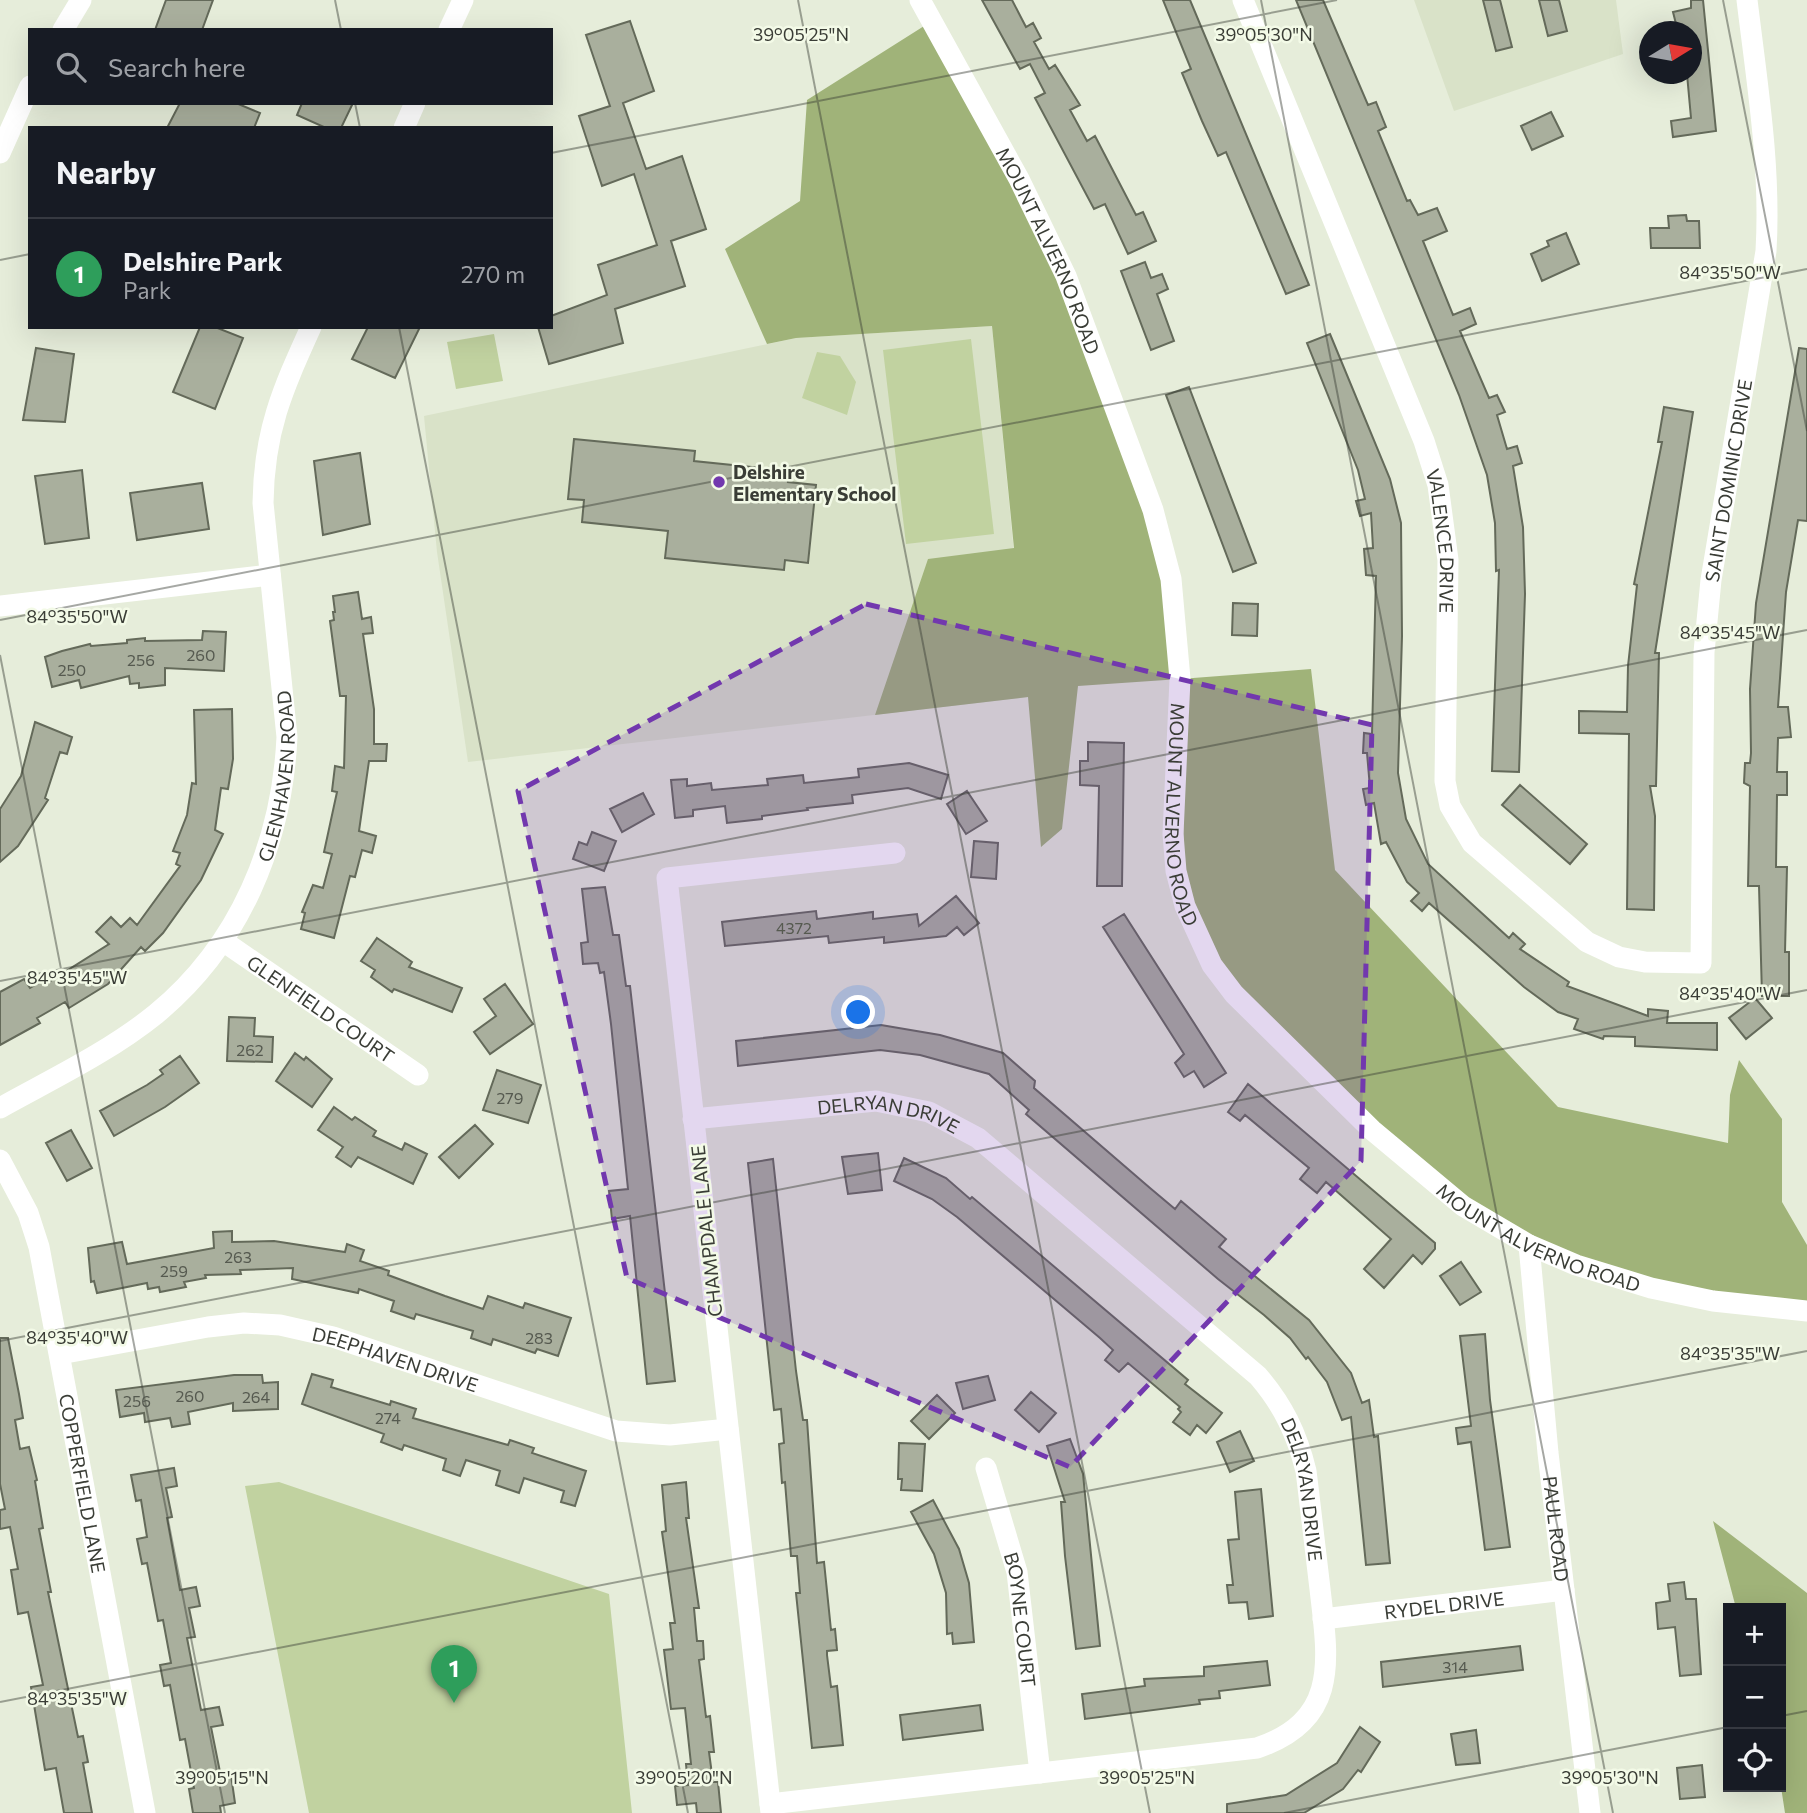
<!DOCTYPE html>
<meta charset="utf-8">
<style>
body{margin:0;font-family:Commissioner,sans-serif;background:#242831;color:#f1f3f6}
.controls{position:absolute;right:21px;bottom:21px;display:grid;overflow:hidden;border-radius:0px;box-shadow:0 7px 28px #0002}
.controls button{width:63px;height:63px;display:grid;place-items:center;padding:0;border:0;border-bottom:2px solid #363941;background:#171b24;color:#f1f3f6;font:35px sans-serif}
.compass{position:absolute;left:1639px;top:21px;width:63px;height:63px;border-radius:50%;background:#171b24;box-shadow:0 7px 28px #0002;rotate:79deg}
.you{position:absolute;left:859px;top:1013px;width:24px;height:24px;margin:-18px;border:5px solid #fff;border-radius:50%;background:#1a73e8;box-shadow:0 0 0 10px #1a73e833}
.badge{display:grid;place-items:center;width:46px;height:46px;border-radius:50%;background:#b89fd6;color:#fff;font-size:23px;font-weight:700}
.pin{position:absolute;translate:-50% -58px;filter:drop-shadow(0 2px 4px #0008)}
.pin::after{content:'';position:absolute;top:37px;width:24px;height:21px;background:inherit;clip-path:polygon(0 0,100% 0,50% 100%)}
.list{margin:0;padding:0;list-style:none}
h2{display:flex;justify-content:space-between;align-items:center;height:91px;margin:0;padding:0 28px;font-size:30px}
h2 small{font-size:23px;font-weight:400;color:#9ea1a6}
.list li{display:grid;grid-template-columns:46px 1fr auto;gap:21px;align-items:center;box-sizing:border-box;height:112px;padding:0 28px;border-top:2px solid #363941}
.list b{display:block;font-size:26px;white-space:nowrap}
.list p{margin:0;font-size:23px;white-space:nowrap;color:#9ea1a6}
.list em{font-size:23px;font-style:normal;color:#9ea1a6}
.icon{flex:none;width:38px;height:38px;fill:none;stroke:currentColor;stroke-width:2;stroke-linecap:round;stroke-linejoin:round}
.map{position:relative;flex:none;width:1807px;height:1813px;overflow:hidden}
.search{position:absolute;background:#171b24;box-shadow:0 7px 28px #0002;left:28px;top:28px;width:525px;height:77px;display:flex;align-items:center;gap:18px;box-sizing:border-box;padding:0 24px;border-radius:0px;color:#9ea1a6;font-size:26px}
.panel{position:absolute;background:#171b24;box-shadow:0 7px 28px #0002;left:28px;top:126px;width:525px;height:203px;border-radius:0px}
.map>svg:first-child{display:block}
.built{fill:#d9e2c8}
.green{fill:#c1d2a0}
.forest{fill:#a0b379}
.building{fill:#a9af9d;stroke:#646a5a;stroke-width:2}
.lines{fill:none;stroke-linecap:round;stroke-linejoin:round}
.minor{stroke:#fff;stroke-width:21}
.marked{fill:#7238ae;fill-opacity:0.2;stroke:#7238ae;stroke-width:5;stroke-dasharray:14 9;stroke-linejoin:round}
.ticks{fill:none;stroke:#3a3d36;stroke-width:2;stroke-opacity:0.45}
.poi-dot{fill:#7238ae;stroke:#f3fae7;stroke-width:2.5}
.labels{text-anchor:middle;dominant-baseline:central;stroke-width:5;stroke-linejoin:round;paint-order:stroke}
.number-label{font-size:16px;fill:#565a50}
.street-label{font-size:19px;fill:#3a3d36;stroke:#f3fae7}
.poi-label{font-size:19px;font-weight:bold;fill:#3a3d36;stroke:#f3fae7;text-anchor:start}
.ticks-label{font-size:18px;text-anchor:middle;fill:#3a3d36;stroke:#f3fae7;stroke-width:5;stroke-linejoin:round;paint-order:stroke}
</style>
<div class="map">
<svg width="1807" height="1813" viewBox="0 0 1807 1813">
<rect width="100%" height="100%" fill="#e6edda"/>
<path class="built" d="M1414,0h202l7,54 -169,57z
M992,326l36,371 -560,65 -31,-210 -13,-136 372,-78z"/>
<path class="green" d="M494,334l9,47 -47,8 -9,-47z
M971,339l23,195 -88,10 -23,-194z
M817,352l23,4 16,26 -9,33 -45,-17z
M279,1482l330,112 23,219h-323l-64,-327z"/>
<path class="forest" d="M932,21l87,158 134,331 27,169 131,-10 24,201 223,237 170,36 2,-48 9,-35 43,59v83l25,43v66l-156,-23 -188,-82 -229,-212 -49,-88 -5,-227 -102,7 -16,143 -21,18 -13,-150 -153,18 53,-156 86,-11 -22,-222 -196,12 -29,6 -42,-95 75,-48 7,-101z
M1713,1521l94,72v220h-22l-4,-26v-179h-45z"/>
<path class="building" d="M166,0h47l-11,30h-47z
M982,0h30l14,27 7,-4 8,15 -7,4 15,27 6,-4 25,40 -10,5 17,31 8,-5 41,79 7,-3 13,29 -28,13 -23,-50 -11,5 -59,-111 10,-5 -15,-29 -10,5z
M1163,0h27l119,285 -23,9 -60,-142 -8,4 -16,-35 -20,-48 9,-4z
M1296,0h27l45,105 8,-3 10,25 -8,4 29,70 3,-1 8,15 19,-7 10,23 -24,10 30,74 17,-7 6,16 -16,7 29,67 8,-3 8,17 -8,3 10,34 10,-3 5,17 -9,3 10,61 2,67 -6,178 -27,-1 7,-201 -3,1 -1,-48 -8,-48 -28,-80z
M1483,0h17l12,47 -16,4z
M1539,0h20l8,31 -19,5z
M1691,0h12l13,131 -43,6 -2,-16 20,-3 -4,-44h4v-42h-13l-5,-20 18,-4z
M630,21l24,70 -31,12 23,66 36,-13 24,73 -35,12 14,45 -70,23 8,34 -74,21 -11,-37h13v-11l56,-21 -9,-30 59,-20 -23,-71 -32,12 -23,-70 31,-10 -24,-71z
M180,103h56l24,10 -6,15h-87z
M302,103h51l-12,25h-15l-29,-13z
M1551,112l12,24 -31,14 -11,-24z
M1686,215l1,6h12l1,27h-49l-1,-20h19l-1,-12z
M1566,233l13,31 -37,17 -11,-27 18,-8 -2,-5z
M1145,262l6,16 11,-4 6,15 -11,5 17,47 -23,9 -30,-79z
M200,327h15l28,11 -28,71 -42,-17z
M368,327h52l-25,51 -43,-19z
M1330,334l60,145 11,44 1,113 -4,137 8,46 22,45 81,74 4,-5 12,11 -5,5 49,33 -2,4 81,30v-7l20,2 -1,12h50v27l-82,-4v-9l-31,-1 -1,3 -29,-10 4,-10 -20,-7 -34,-25 -95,-84 -7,8 -11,-10 8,-8 -12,-11 -21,-40 -5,2 -7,-41 -8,2 -3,-16 7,-1 -3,-35h-4l1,-20 8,1 4,-158 -10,-1 -2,-26 9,-1 -2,-35 -11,3 -4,-15 9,-2 -7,-29 -51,-127z
M36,348l38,6 -9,68 -42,-2z
M1799,348l8,1v172l-9,-1 -12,72 -8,115h10l3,30 -13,1 -1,34h10v23h-10l-1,72h11l-2,85h4v44h-27l-3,-110h-11l2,-100 -6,-3 1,-20h5l1,-10 -1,-64 6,-86z
M1189,387l67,176 -23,9 -67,-177z
M1664,407l29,5 -38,241h4l-3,133h-6l5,30 -1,94 -27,-1 2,-175 -50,-1v-22l48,1 1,-46 9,-81 -3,-1 28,-142h-4z
M574,439l121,12 -1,10 96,10 -2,11 28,3 -8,78 -23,-3 -1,10 -119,-12 3,-27 -86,-9 2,-22 -16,-1z
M360,453l10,71 -47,11 -9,-74z
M82,470l7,68 -44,6 -10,-68z
M202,483l7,46 -72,11 -7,-47z
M358,592l4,27 9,-2 2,16 -10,1 11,75v35h13l-1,17h-17l-10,70 17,5 -4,17 -10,-3 -7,27 -5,-1 -16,62 -33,-9 4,-16 -3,-1 11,-27 10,3 9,-34 -8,-2 13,-60 -5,-1 3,-25 9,2 2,-72h-6l-10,-75 4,-1 -1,-8h2l-2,-16z
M1233,603l25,1 -1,32 -25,-1z
M203,631l23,1 -2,39 -59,-3v17l-26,3v-5l-9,1 -1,-8 -48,12 -2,-8 -27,7 -7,-30 17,-6 28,-7 1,2 36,-3v-3l18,-2v3l57,-1z
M232,709l1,50 -5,30 -7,-1 -6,42 8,4 -22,46 -38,53 -18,18 -4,-4 -33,37 -39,24 -4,-6 -28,16 3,5 -40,22v-53l24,-13 6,9 12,-7 2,4 65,-41 -13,-12 15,-15 10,10 9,-9 7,7 43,-59 -4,-2 4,-11 -7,-2 14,-36 5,-32 4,1 -2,-74z
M35,722l37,15 -5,17 -7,-2 -15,46 3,2 -30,46 -18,16v-53l21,-33z
M1088,742l36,1 -2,143h-25l2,-100 -19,-1v-24h8z
M909,763l39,12 -7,24 -33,-11 -56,7 1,8 -46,5 1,2 -46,6v3l-35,4 -2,-17 -32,4v6l-18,2 -4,-38 16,-1v7l24,-3 1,7 56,-5 -1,-6 36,-4 1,8 55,-6 -1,-8z
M1520,785l67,59 -17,20 -68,-59z
M967,791l20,30 -21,13 -19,-30z
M643,793l11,21 -32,18 -12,-23z
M592,832l24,9 -12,30 -31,-12 6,-17 8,3z
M974,841l24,2 -2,36 -25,-2z
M605,887l8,48h6l7,51h4l45,395 -28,3 -17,-168 -18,3 -3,-28 19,-2 -17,-165 -7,-52 -4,1 -2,-10 -15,1 -2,-21 7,-1 -6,-53z
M956,896l23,27 -15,12 -7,-8 -11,9 -62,7v-6l-55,6 -1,-7 -103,10 -3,-24 94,-11 1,8 56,-7v7l44,-5 2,12z
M1124,914l102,159 -22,14 -10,-16 -10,6 -9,-14 9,-9 -81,-127z
M377,938l35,24 -3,5 53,21 -10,24 -58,-23 -2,3 -21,-15 4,-7 -14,-9z
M505,984l28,40 -43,30 -16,-22 22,-16 -12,-17z
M1755,998l17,20 -26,21 -17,-21z
M229,1017l26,1 -1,18 19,1 -1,25 -45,-1z
M881,1025l59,10 63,18 32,28 -1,7 116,100 25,21 6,-8 45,38 -7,8 90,73 42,53 11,30 7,-3 5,37 4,-1 12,127 -24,2 -15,-148 -9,3 -15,-38 -19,-25 -2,2 -16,-21 -26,-23 -46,-36 -192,-165 3,-4 -40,-36 -69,-19 -40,-5 -142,16 -2,-25z
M295,1053l9,7 2,-3 26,22 -20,28 -36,-26z
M180,1056l19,27 -34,24 -51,29 -14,-25 47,-26 16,-11 -3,-4z
M497,1070l44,15 -13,38 -45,-13z
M1248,1084l187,159v6l-13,15 -9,-9 -29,33 -20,-19 27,-30 -65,-57 -9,11 -17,-14 9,-11 -64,-53 -5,6 -12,-9z
M334,1107l18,13 3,-3 21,14 -3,5 29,14 3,-7 22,11 -14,30 -55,-27 -7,10 -15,-10 7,-10 -25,-17z
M475,1125l18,19 -34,34 -20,-21z
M71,1130l21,38 -25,13 -21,-38z
M878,1153l4,37 -34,4 -6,-37z
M904,1158l42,20 24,21 2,-2 216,183 -3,4 37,29 -16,20 -9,-8 -7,10 -17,-13 8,-10 -3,-3 2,-2 -52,-44 -9,9 -14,-12 8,-10 -13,-12 -143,-121 -25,-18 -38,-18z
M773,1159l23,212 7,49h4l10,143 7,-1 7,68 4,-1 2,21 -10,1v4l4,32 6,-1 6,59 -31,3 -16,-155h4l-3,-37h-6l-6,-74 -3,1 -3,-39 5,-1 -3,-34 -7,1 -26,-247z
M232,1231v11l42,-1 71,11 2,-8 17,6 -4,11 29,10 -1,4 57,21 38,13 5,-13 35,12 2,-5 46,15 -13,38 -21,-7 -2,4 -42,-14 -2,6 -20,-7 2,-7 -57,-17 -2,5 -23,-8 3,-10 -35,-12 -1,4 -66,-14 1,-11 -53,2 1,4 -36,1 1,3 -22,4 2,5 -26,5 -1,-5 -11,2 -1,-6 -50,10 -3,-12 -3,1 -3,-34 34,-6 5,22 87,-16 -1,-16z
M1461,1262l20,30 -21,13 -20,-29z
M1485,1334l5,66 20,147 -25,3 -14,-108 -13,2 -2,-16 15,-2 -11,-90z
M0,1338h8l11,56 4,24 -8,2 5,29 9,-2 8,33 -2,1 8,47 -4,1 12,63h-3l30,145 5,-1 5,26 -5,1 9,50h-28l-8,-45 -11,2 -14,-83 12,-2 -15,-73 -10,2 -7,-44 7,-1 -8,-42 -10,2v-19l5,-1 -5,-25z
M312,1374l21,6 -2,7 59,18 1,-4 25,8 -3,9 95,27 2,-5 24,8 -2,5 54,18 -11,35 -14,-4 3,-11 -40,-13 -5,15 -23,-8 4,-14 -34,-11 -6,16 -17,-6 3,-11 -42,-14 -2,5 -21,-8 3,-8 -82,-30z
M234,1375h28l1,8 15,-1v27l-45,2v-8l-45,9 2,12 -18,3 -2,-9 -25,4 -1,-9 -24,4 -4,-27z
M988,1376l7,24 -32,9 -7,-26z
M1031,1392l25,21 -17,19 -24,-22z
M937,1395l18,18 -26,26 -18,-18z
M1240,1431l14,30 -24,11 -13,-30z
M1070,1439l13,35 17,172 -24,3 -11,-93 -4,-54h4l-18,-56z
M899,1443l26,1 -3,47 -21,-1 1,-11h-4z
M174,1468l3,18 -11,2 6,29 -5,1 13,72 16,-3 4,19 -11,2 6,29 -8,1 14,72 18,-3 4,18 -12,2 10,50 10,-2 4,28 -15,3 1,7h-28l-4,-24 5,-1 -9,-49 -5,1 -10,-55 -6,1 -4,-21 11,-2 -8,-43 -5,1 -11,-58 -5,1 -5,-25 10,-2 -6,-37 -5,1 -5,-26z
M686,1482l3,36h-3l13,90h-5l3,33h6l1,18 -5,1 7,57 4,-1 4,36h-5l4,30h5l3,31h-24l-1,-10 -19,2 -2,-19 13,-1 -2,-21h5l-6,-56 -14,1 -7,-59 9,-1 -3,-26h5l-13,-91 4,-1 -4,-46z
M1261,1489l12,127 -24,3 -2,-17 -18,1 -2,-18h6l-5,-45 11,-1 -4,-47z
M933,1500l26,49 10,34 5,59 -21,2 -1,-11 -5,1 -1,-41 -12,-39 -23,-42z
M1684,1582l2,17h10l5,75 -21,2 -5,-49 -17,2 -2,-26 14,-2 -2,-17z
M1520,1646l3,24 -140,17 -2,-25z
M1267,1661l3,24 -51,6 1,7 -21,2 1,4 -115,15 -3,-25 63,-8 -1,-7 60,-3v-9z
M980,1705l3,25 -80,10 -3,-25z
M1360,1727l20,15 -19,30 -3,-2 -15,19 -39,24h-77v-9l59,-9 51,-32z
M1476,1730l4,33 -24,2 -5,-31z
M1702,1765l3,32 -25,2 -3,-31z"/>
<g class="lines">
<g class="minor">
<path id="s1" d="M920,0l99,179 47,97 87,234 18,69 9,100 -7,155 3,37 9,35 27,59 22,29 138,136 91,76 66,39 47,20 75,23 62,13 94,10"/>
<path id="s2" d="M1243,0l181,441 14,44 10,75 -3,221 5,25 22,37 115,99 32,15 26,5 56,1 3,-311 7,-72 55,-329c5,-84 -9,-168 -19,-251"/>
<path d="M63,30l18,-30"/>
<path d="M449,30l14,-30"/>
<path d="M404,128l11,-25"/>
<path d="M0,153l30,-67"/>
<path d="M0,606l270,-31"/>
<path id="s3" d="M223,941l195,134"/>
<path id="s4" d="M0,1108c52,-29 109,-56 156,-94 84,-69 126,-171 131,-277l-24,-234c1,-72 19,-112 48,-176"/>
<path id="s5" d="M693,1119l183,-18 53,11 49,26 280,238c25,29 39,58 48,95 5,39 9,78 14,118 8,71 20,131 -63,159l-487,56"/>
<path id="s6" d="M0,1160l28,53 11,34 106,566"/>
<path id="s7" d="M1529,1245l19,208 42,360"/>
<path id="s8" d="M60,1354l148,-27 36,-4 36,2 53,12 283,94 54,4 58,-6"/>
<path id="s9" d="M986,1468l31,104 23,201"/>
<path id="s10" d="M1323,1619l241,-29"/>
<path d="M771,1813l-104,-935 228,-25"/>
</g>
</g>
<path class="marked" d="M866,604l506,121 -11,436 -291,306 -443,-189 -109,-487z"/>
<path class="ticks" d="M335,0l6,30M798,0l352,1813M1261,0l352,1813M1723,0l84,431M355,103l5,25M551,153l786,-153M0,260l30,-6M399,327l289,1486M0,620l1807,-351M0,655l225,1158M0,981l1807,-351M0,1341l1807,-351M0,1702l1807,-351M1781,1716l26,-5M1284,1813l444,-86"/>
<circle class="poi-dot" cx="719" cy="482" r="7"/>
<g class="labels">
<g class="number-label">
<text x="201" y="654">260</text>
<text x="141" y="659">256</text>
<text x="72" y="669">250</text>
<text x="794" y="927">4372</text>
<text x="250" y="1049">262</text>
<text x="510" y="1097">279</text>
<text x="238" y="1256">263</text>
<text x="174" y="1270">259</text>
<text x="539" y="1337">283</text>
<text x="190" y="1395">260</text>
<text x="256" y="1396">264</text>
<text x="137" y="1400">256</text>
<text x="388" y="1417">274</text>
<text x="1455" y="1666">314</text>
</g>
<g class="street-label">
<text stroke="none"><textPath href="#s1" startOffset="282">MOUNT ALVERNO ROAD</textPath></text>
<text stroke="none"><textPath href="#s2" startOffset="1642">SAINT DOMINIC DRIVE</textPath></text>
<text stroke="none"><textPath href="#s2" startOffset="579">VALENCE DRIVE</textPath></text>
<text stroke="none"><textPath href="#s4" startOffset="458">GLENHAVEN ROAD</textPath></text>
<text stroke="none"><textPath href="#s1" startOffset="870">MOUNT ALVERNO ROAD</textPath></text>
<text stroke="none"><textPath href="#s3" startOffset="119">GLENFIELD COURT</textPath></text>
<text stroke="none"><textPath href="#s5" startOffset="198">DELRYAN DRIVE</textPath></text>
<text transform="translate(706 1231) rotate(-96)">CHAMPDALE LANE</text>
<text stroke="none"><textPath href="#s1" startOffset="1458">MOUNT ALVERNO ROAD</textPath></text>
<text stroke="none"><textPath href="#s8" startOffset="343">DEEPHAVEN DRIVE</textPath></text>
<text stroke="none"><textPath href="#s6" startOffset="336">COPPERFIELD LANE</textPath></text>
<text stroke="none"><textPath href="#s5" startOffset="786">DELRYAN DRIVE</textPath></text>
<text stroke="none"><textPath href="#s7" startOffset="285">PAUL ROAD</textPath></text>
<text stroke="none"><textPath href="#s10" startOffset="122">RYDEL DRIVE</textPath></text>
<text stroke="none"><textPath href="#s9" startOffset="156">BOYNE COURT</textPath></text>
</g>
<g class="poi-label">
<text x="733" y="471">Delshire<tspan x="733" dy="22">Elementary School</tspan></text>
</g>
</g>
<g class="ticks-label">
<text x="801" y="41">39°05'25"N</text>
<text x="1264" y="41">39°05'30"N</text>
<text x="1730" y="279">84°35'50"W</text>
<text x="77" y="623">84°35'50"W</text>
<text x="1730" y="639">84°35'45"W</text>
<text x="77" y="984">84°35'45"W</text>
<text x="1730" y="1000">84°35'40"W</text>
<text x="77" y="1344">84°35'40"W</text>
<text x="1730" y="1360">84°35'35"W</text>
<text x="77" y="1705">84°35'35"W</text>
<text x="222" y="1784">39°05'15"N</text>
<text x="684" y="1784">39°05'20"N</text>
<text x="1147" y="1784">39°05'25"N</text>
<text x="1610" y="1784">39°05'30"N</text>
</g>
</svg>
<div class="controls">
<button>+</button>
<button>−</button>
<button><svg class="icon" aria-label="locate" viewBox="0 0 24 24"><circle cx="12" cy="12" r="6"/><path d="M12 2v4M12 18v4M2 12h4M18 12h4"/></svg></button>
</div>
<svg class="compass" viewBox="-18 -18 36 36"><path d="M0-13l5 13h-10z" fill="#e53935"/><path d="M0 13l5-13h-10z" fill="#9ea1a6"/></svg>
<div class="you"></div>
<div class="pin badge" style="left:454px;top:1703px;background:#2e9e5b">1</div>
<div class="search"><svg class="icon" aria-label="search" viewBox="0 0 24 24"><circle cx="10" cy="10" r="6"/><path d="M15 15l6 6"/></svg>Search here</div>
<section class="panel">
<h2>Nearby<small></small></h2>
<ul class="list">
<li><span class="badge" style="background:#2e9e5b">1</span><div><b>Delshire Park</b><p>Park</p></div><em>270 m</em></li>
</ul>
</section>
</div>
